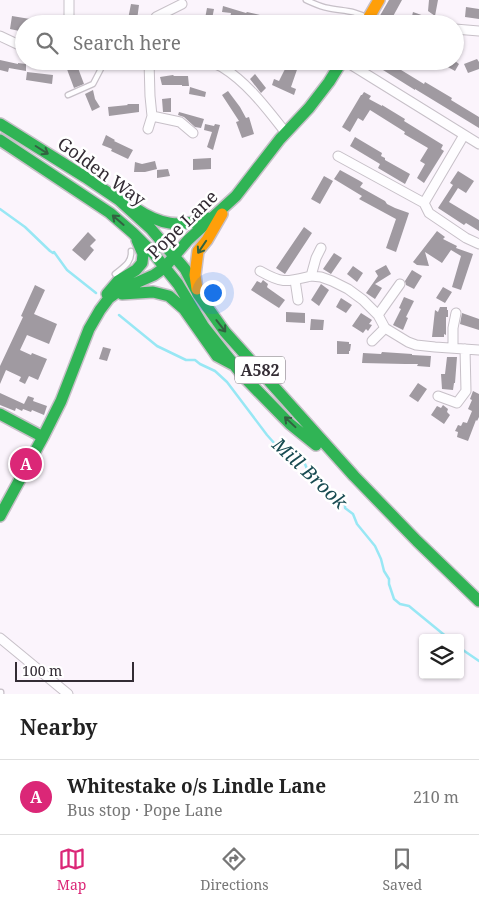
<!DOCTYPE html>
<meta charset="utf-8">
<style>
body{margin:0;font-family:"Noto Serif",serif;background:#f6f6f6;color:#222}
.controls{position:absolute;right:15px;bottom:15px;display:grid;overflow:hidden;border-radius:5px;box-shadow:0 1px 4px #0004}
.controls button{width:45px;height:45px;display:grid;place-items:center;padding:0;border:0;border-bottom:1px solid #e0e0e0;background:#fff;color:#222;font:25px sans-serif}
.scale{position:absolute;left:15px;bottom:12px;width:119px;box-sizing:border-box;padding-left:5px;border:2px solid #332c34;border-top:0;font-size:14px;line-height:18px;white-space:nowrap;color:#332c34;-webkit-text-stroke:4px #fff;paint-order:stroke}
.you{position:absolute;left:212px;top:292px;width:18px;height:18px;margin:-12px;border:4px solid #fff;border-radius:50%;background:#1a73e8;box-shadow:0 0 0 8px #1a73e833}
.badge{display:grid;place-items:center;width:32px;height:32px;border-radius:50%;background:#db2777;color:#fff;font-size:16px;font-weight:700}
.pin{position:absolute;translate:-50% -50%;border:2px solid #fff;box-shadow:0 1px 5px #0006}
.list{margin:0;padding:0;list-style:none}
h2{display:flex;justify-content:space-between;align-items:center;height:65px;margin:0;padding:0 20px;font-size:21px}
h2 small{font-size:16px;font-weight:400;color:#767676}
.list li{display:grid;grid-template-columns:32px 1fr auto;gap:15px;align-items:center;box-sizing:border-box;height:75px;padding:0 20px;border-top:1px solid #e0e0e0}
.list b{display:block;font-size:19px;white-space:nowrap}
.list p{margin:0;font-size:16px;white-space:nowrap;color:#767676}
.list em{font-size:16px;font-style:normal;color:#767676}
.icon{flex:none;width:28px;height:28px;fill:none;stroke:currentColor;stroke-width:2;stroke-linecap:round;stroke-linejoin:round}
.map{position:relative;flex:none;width:479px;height:694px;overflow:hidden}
.search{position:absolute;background:#fff;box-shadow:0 1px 4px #0004;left:15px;right:15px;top:15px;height:55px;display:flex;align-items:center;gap:12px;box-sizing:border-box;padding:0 18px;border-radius:28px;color:#767676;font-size:19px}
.sheet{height:140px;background:#fff}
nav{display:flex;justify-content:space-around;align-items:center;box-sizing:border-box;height:70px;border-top:1px solid #e0e0e0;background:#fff;font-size:14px;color:#767676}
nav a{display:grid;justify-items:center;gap:2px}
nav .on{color:#db2777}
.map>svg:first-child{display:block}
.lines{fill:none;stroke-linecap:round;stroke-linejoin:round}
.stream{stroke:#98e7f4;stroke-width:2.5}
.building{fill:#a09aa1}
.lane-casing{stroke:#c7c0c8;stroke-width:7}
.street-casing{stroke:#c7c0c8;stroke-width:11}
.fast-casing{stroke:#c7c0c8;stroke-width:14}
.slow-casing{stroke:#c7c0c8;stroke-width:14}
.lane{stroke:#fefdff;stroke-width:4.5}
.street{stroke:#fefdff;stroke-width:9}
.fast{stroke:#30b455;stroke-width:11}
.slow{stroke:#ff9f0a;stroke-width:11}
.oneway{stroke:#326241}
.labels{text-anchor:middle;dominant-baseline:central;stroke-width:5;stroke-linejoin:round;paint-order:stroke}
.shield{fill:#fff;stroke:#706b71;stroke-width:1}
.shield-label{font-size:16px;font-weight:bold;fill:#332c34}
.street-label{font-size:18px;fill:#332c34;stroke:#fff}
.water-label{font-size:19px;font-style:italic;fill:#184b52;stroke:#fff}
</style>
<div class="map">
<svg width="479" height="694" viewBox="0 0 479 694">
<rect width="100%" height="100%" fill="#fbf4fc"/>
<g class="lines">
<path class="stream" d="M0,209l25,18 25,24 3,2 1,-1 13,18 29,23
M119,315l38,31 29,14h9l5,4 15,7 12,11 40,53 16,18 22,11 4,10 3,4 15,8 6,10 12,9v3l8,6 4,10 18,22 6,13 3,12 5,8v5l5,15 6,5 9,2 6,5 33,27
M460,648l19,13"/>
</g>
<path class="building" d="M389,0h13l-11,20h-4l-1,3 -8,-4z
M429,0h9l-3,16 -7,-5z
M131,4l8,1 -2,15 -9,-1z
M223,6l23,7 1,-1 13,3 -2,9 -28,-6 1,-5 -9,-1z
M466,7l13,2v10l-14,-2z
M207,8l7,1 -3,15h-7z
M413,12l31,11v1h-23l-10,-4z
M12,16l24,4v4h-12v8l-14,-3z
M477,59l2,3v7l-11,4 -4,-9z
M0,60l18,4v-1l8,1v7l-17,-3 -1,4 -8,-2z
M70,61h4l3,8 1,-1 6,16 -10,4 -6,-16 -3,-9z
M289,61h11l-9,26 5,2 -2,6 -22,-10 2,-6 5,2z
M437,61h18l4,3 -4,7z
M388,62l36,22 1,-2 27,16 -1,2 28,17v11l-64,-39v1l-32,-20z
M27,72l26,3 -1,9 -26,-4z
M255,74l11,14 -5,5 -11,-14z
M173,75l1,1h14l1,10h-7v-1h-20l-2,-8z
M190,87l16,5 -1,5 -16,-3z
M93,90l2,9 5,8 -8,4 -7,-17z
M228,91l12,16 6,11 3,-1 5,17 -12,4 -6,-16 3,-1 -17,-26z
M364,92l7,4 -2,3 13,7v-1l23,14 -1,2 39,24 -2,4 3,2 -20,32 -7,-5 8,-14 -5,-3 8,-13 -24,-14 1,-2 -35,-22 -7,11 -5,-3 -8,14 -8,-5 19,-32h1z
M171,98v14h-8l-1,-13z
M127,104h12v8l-30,4 -1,-9 20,-2z
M179,112l25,7 -3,9 -6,-1 -11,-10 -6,-2z
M205,124l9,2 1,-2 5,1 -7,25 -6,-3 5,-15 -8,-2z
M106,135l9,5 -1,1 19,9 -5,9 -17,-8 1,-2 -10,-4z
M355,137l27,16 -1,3 4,2v2l25,14 -5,10 -27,-16 2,-4 -30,-18z
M211,158v11l-18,1v-11z
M155,161l2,8 -12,3h-11l1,-10 7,2z
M168,169l2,7 -13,2v-8z
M340,170l20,11 3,2 -3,4 25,14 2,3 8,4 14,5 -13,39 -10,-4 10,-29 -37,-20 3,-3 -28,-17z
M458,171l16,10 -8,12 -8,-5 -9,14 30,18v11l-13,-8 -2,2 -26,-17 15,-23 -3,-2z
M324,176l9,5 -13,23 -9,-5z
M304,227l8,6 -27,41 -9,-6z
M437,231l8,6 -2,2 14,7 -1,2 17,6 -12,36 -9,-3 9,-31 -10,-6 -9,13 -17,-11 4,14 -12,-1 -4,-3z
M88,232l8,8 -6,6 4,4 -9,11 -13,-11z
M334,253l8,5 -11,16 -8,-5z
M386,265l5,9 -16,10 7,4 -7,11 -9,-6 12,-17 -3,-5z
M353,266l10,7 -6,9 -10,-8z
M412,270l10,6 -8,13 -8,-4 -1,-4z
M263,280l5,4 -1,3 1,1 17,12 -6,8 -28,-18 6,-9 4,2z
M321,284l8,6 -10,16 -8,-6z
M35,285l10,5 -11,24 23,10 -8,20 -22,-9 -7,15 11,5 1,-2 15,6 -9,21 -9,-4 -4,8 -6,-3 2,-4 -15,-7 -6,14v-18l23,-49 -2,-1z
M443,287l9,5 -7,11 -9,-5z
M404,297l10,4 -8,16 2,1 -5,12 -10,-5 8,-16 -2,-1z
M341,298l11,7 -6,8 -10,-6z
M440,307h7v3h1v7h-2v18l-2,-1v3h-12l3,-27 3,2z
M286,312l19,1v10l-19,-1z
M361,313l11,7 -3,4 3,1 -4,6 -2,-2 -3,4 -11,-7z
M462,313l17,6v11l-19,-6z
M311,319l13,1 -1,10h-13z
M337,341l12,1v2h2l-1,7h-1v3h-12z
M103,347l8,2 -4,12 -8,-2z
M382,352l30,2v1l19,1 -1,11 -13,-1 1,-2h-13l-43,-1 1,-10 18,1z
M447,357h10l-2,26h-1l-1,7 -11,-1 -1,-15h4z
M418,383l9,6 -9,13 -9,-6z
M473,391l6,3v23l-2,4 -1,-1 -8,21 -11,-4 1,-5 -3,-1 3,-6 3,1 2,-4 4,1 5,-12 -4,-2 4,-9 -2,-1z
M0,393l24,11 4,-8 6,2 -1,3 14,5 -3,9 -12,-5 -1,2 -8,-3 -1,2 -6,-3 -1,3 -15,-6z
M443,405l5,4 -1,3 3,3 -6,9 -13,-9 6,-9 4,2z"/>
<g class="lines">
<g class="lane-casing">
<path id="lane" d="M306,0c7,3 15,7 22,8 14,3 27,2 39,10
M68,95l25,-11 12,-23
M119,278l-4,-4c8,-7 17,-11 16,-23
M1,692v2"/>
</g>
<g class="street-casing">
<path id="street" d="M69,0v20l1,4
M154,24l2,-7 26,-13
M455,29l24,2
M0,36l17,8 7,2
M113,61l18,2 9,-2
M149,61l1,35 2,20 28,6 13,11
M207,61c4,2 10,3 15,6 26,16 45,42 64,66
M345,61l134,83
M148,129l4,-13
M338,156l86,47 5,10 37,25 13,6
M424,203l40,-68
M321,248l-5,10 -5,18 10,1 11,4 16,8 15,11 15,15 7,13 23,14 8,3 19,2 44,3
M260,271c23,13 26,11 51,5
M295,280l3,20
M378,315l22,-31
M372,341l13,-13
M453,348v-20l3,-15
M438,396l19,7 9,-12 -1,-42
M0,638l68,56"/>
</g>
<g class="fast-casing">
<path id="fast" d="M0,124l85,53 34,23 32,29 34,40 13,25 27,38 129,144 63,65 62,60
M0,140l110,73 23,20 21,21 24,30 26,43 39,49 47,48 26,21
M135,208c25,17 44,20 73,10
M107,294l11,-13 18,-11 6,-7 1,-9 -6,-14
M122,294l31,-2 16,4 15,13 33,47 15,8
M0,414l43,23
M0,516l43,-79 18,-36 28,-72 11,-19 9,-12 11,-8 34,-15 10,-7 24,-28 48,-44 44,-57 29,-31 20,-26 13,-21"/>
</g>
<g class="slow-casing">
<path id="slow" d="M365,24l14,-24
M197,289l-2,-14 3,-24 9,-11 15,-26"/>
</g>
<use href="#lane" class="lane"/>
<use href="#street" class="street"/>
<use href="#fast" class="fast"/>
<use href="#slow" class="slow"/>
</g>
<defs><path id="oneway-shaft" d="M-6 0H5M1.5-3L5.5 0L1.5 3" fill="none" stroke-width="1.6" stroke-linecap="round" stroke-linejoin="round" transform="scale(1.25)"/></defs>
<g class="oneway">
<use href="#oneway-shaft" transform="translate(42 150) rotate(32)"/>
<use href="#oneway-shaft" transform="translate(118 220) rotate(-139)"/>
<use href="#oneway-shaft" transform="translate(202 247) rotate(124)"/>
<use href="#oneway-shaft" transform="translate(221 326) rotate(52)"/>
<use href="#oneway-shaft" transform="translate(290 422) rotate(-137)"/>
</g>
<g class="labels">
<rect class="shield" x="235" y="356.5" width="50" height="27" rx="4"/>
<g class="shield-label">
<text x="260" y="370">A582</text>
</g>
<g class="street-label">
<text transform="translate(102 171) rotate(36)">Golden Way</text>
<text transform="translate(182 224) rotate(-44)">Pope Lane</text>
</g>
<g class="water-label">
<text transform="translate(310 473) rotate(43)">Mill Brook</text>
</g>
</g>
</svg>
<div class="controls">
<button><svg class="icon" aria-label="layers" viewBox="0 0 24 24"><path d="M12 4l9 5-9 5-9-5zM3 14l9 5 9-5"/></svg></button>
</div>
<div class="scale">100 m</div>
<div class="you"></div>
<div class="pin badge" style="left:26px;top:464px">A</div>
<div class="search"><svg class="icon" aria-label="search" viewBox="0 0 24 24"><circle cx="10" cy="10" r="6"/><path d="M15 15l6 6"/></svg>Search here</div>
</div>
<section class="sheet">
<h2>Nearby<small></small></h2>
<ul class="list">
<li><span class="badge">A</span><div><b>Whitestake o/s Lindle Lane</b><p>Bus stop · Pope Lane</p></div><em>210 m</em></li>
</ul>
</section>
<nav>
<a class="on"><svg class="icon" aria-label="map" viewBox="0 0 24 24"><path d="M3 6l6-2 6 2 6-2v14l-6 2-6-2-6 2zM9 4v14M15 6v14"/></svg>Map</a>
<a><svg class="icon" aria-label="directions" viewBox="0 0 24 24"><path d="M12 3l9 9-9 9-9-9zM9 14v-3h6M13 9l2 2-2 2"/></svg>Directions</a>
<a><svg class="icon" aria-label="saved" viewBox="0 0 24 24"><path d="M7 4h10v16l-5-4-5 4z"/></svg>Saved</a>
</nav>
